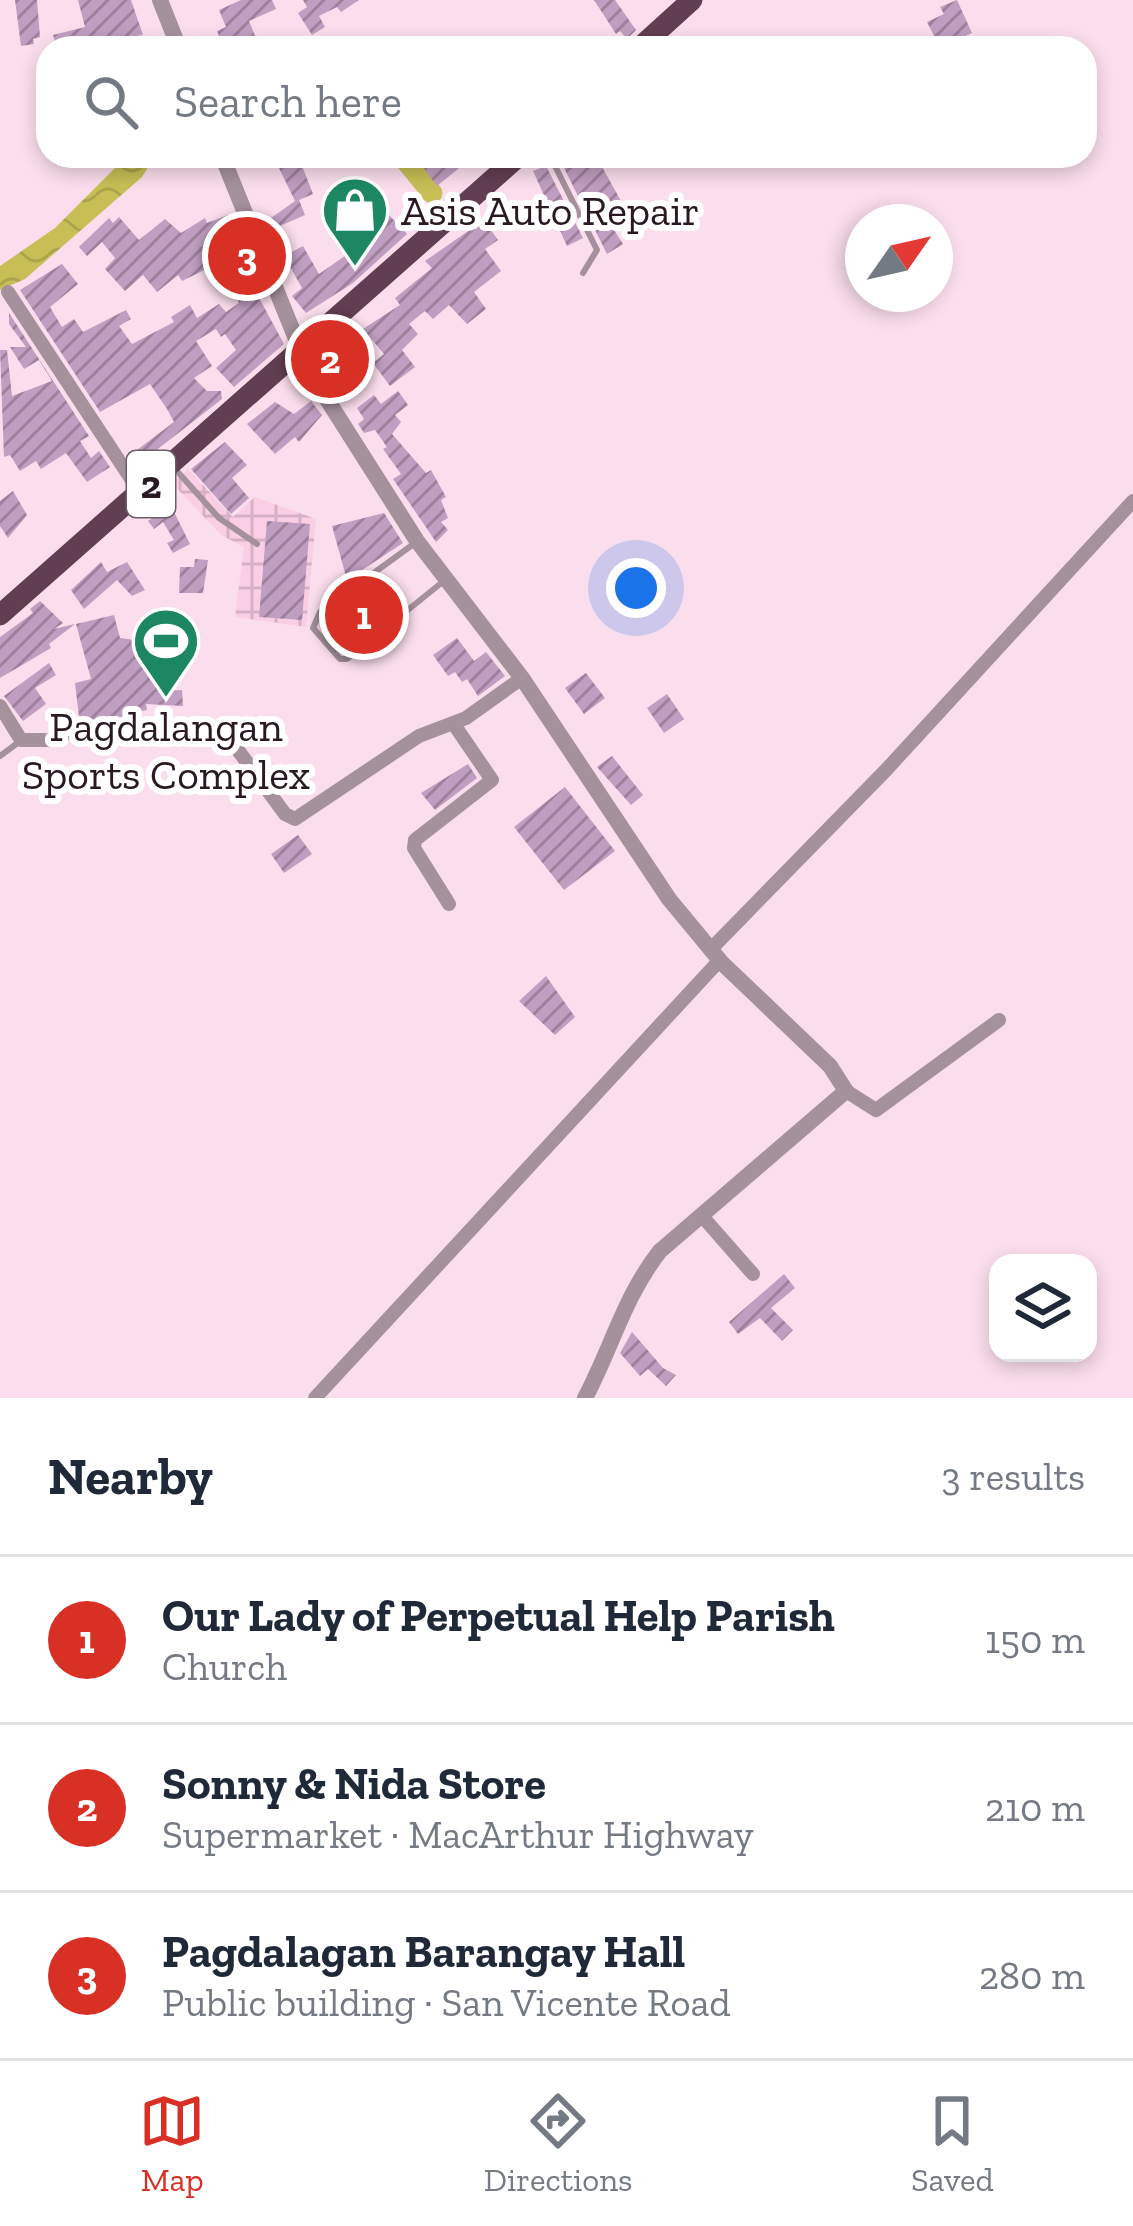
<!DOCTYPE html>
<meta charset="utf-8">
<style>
body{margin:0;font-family:"Zilla Slab",serif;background:#f6f6f7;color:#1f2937}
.controls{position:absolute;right:36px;bottom:36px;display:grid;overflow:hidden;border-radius:24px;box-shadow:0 6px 18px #0003}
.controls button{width:108px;height:108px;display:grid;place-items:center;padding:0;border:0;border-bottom:3px solid #e0e1e3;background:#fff;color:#1f2937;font:60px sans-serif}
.compass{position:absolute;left:845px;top:204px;width:108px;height:108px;border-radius:50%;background:#fff;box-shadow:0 6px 18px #0003;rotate:56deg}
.you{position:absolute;left:636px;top:588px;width:42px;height:42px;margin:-30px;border:9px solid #fff;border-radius:50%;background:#1a73e8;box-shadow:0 0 0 18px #1a73e833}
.badge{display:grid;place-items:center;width:78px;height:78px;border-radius:50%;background:#d93025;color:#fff;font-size:39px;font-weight:700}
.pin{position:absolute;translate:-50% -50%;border:6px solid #fff;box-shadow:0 3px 12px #0006}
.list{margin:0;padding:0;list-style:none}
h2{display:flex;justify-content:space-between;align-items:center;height:156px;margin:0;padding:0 48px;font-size:51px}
h2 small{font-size:39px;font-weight:400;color:#747a83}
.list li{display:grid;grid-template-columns:78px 1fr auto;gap:36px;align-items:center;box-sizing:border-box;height:168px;padding:0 48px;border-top:3px solid #e0e1e3}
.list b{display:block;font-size:45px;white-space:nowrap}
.list p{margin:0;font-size:39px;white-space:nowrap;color:#747a83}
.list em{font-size:39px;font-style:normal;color:#747a83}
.icon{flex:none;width:66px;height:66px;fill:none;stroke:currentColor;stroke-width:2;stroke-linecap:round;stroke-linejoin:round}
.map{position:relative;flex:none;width:1133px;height:1398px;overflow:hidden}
.search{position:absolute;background:#fff;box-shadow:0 6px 18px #0003;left:36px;right:36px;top:36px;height:132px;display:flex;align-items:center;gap:30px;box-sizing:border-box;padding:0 42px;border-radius:36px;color:#747a83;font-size:45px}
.sheet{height:660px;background:#fff}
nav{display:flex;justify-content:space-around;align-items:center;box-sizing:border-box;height:168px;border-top:3px solid #e0e1e3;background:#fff;font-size:33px;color:#747a83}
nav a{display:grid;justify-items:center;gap:6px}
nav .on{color:#d93025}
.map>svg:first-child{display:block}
.industrial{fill:url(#industrial-grid)}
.water{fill:url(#water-waves)}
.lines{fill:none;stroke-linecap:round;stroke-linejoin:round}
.river{stroke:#c7bf55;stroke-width:21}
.building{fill:url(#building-hatch)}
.service{stroke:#a5919c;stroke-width:6}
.minor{stroke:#a5919c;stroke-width:14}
.tertiary{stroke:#a5919c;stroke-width:16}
.trunk{stroke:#623e52;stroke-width:21}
.labels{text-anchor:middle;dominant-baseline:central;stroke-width:12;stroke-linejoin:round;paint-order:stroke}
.shield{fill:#fff;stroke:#695e64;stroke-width:3}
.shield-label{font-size:39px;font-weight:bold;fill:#291922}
.poi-label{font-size:42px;fill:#291922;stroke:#fff;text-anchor:start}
</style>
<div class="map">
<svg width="1133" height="1398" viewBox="0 0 1133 1398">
<defs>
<pattern id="industrial-grid" width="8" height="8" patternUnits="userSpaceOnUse" patternTransform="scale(3)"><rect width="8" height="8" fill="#facee5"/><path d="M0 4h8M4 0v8" fill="none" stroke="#d6b0c4"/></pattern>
<pattern id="water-waves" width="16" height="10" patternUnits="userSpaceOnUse" patternTransform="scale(3)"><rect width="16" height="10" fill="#c7bf55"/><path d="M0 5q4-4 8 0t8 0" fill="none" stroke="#aba44a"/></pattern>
<pattern id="building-hatch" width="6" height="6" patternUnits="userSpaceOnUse" patternTransform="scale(3)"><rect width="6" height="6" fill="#c09ec1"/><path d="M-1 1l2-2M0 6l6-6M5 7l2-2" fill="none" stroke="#9c809c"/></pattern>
</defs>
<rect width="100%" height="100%" fill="#fbdeed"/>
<path class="industrial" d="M188,469l45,48 22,-20 61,22 -10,108 -71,-10 9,-70 -23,-12 -49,-52z"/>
<path class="water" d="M127,156h28l-13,21 -117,102 -25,11v-24l55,-38z"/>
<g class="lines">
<path class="river" d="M402,156l30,37"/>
</g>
<path class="building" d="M15,0h22l3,37 -7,2 1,5 -13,2z
M78,0h53l12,35 -86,13 -4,-13 32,-8z
M241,0h31l4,9 -27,12 11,27h-36l-7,-17 9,-4 -7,-17z
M303,0h56l-18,12 -4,-5 -18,9 6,11 -13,8 -14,-22 9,-6z
M594,0h21l21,30 -9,9 -7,-8 -4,3z
M957,0l15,33 -32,15 -13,-26 17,-8 -4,-7z
M415,156h59l-37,30z
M558,156h38l30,54 -19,9 16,25 -16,10z
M299,158l14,36 -14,6 6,15 -32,14 -5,-9 27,-19 -18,-37z
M546,166l37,72 -16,8 -34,-75z
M370,195l37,39 -54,49 -47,30 -14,-17 10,-8 -18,-32 19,-10 16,28 33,-23 20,-23 -17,-21z
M228,215l16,28 14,53 26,48 -50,43 -18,-19 20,-18 -11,-16 -4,3 -5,-8 -20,12 16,25 -18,12 13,13h14l1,8 -68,53 3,4 -17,15 -11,-15 45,-34 -7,-13 -17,-25 -50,28 -80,-122 42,-26 16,20 -28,23 12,20 12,-8 9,13 43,-22 5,9 -12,7 13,18 42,-22 -3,-5 19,-12 7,13 22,-14 7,8 13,-9 -16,-42 -41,20 -4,-6 -21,17 -14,-17 -18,16 -20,-22 10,-11 -13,-16 -15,14 -8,-9 30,-29 4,5 6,-6 20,23 26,-21 16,14 24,-15 2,5z
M484,220l14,20 -13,9 16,22 -27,21 12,17 -19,15 -18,-19 -16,14 -8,-8 -16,13 9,10 -16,16 13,17 -25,19 -17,-23 11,-9 -21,-25 37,-24 -5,-7 37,-30 -7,-7z
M9,313l80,123 -9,5 11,17 8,-7 11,16 -23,15 -21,-29 -25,16 -5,-8 -16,10 -10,-16 -6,2 -4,-107h7l5,46 40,-15 -13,-21 -15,9 -14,-22h16l-17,-23z
M338,349l12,15 -9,7 10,13 -12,10 -19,-31z
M398,391l10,14 -13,10 6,7 -9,12 34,39 5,-3 15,27 -5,3 7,18 -7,4 7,8 -12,12 -43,-63 8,-5 -18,-25 4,-2 -12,-17 -11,3 -6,-9 6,-5 -7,-11 17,-13 7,9z
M311,401l11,14 -23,27 -4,-5 -20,17 -28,-30 28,-22 19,12z
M225,442l22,23 -15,13 17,20 -18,16 -40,-45z
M13,491l14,24 -19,23 -8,-12v-25z
M171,506l19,38 -17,9 -6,-10 7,-3 -11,-18 -9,7 -6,-8z
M384,513l19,30 -56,37 -15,-54z
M267,521l43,3 -8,96 -43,-3z
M195,559l13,1 -5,33h-24l1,-26h14z
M101,562l6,10 20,-10 18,28 -13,6 -15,-16 -33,29 -13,-19z
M383,576l20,28 -59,48 -21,-28 3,-7z
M40,601l23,22 -9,6 21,-5 -26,20 2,4 -51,30v-41l33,-24 -3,-4z
M114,615l6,23 16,2 2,12 24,-3 2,15 -11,1 2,20 7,-1 1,7 19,-1 1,16 -37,-2 1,6 -17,3 2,5 -29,7 -24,-8 -4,-34 16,-4 -15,-55z
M457,638l17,23 12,-9 19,24 -27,20 -11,-17 -5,3 -7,-10 -7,4 -15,-21z
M49,663l7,12 -21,13 11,16 -23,17 -19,-25z
M586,673l19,25 -21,16 -19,-26z
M667,694l17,25 -20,14 -17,-25z
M612,756l31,39 -12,10 -34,-38z
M468,764l9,14 -42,32 -14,-17z
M565,787l50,64 -51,39 -50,-63z
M298,835l14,19 -28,19 -13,-19z
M546,976l29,41 -20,18 -36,-34z
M784,1274l11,14 -24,20 22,22 -11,11 -22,-23 -22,16 -9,-12z
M632,1332l31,36 13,7 -10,11 -18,-17 -8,7 -20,-23z"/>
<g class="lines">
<path class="service" d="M550,156l47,94 -14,23
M176,470l43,48 38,26
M415,543l-95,69 -7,16 27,31h7l98,-79
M0,756l19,-14"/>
<path class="minor" d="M8,292l133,202
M0,706l21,34h27l35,-12
M232,742l53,72 10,5 124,-83 47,-18 56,-40
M449,904l-35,-56 1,-8 77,-60 -39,-57
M710,950l176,-180 247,-269
M846,1091l30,19 123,-90
M702,1216l51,58
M315,1398l404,-437"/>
<path class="tertiary" d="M160,0l19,48
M222,156l87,215 108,170 105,137 147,221 53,64 108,103 16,25 -186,160c-35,44 -49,98 -75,147"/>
<path class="trunk" d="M639,48l53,-48
M0,615l519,-459"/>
</g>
<defs>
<g id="shop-pin" transform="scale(3.45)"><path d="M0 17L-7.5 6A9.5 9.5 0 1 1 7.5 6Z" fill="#1d8764" stroke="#fff"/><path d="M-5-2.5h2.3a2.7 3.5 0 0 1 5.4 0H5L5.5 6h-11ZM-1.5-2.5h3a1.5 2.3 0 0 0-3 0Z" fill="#fff"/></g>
<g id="stadium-pin" transform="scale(3.45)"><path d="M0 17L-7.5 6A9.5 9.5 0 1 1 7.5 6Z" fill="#1d8764" stroke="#fff"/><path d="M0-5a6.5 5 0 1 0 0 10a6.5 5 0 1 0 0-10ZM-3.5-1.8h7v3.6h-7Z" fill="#fff"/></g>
</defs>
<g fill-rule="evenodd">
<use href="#shop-pin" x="355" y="210"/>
<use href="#stadium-pin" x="166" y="641"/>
</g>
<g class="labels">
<rect class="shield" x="127" y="451" width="48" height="66" rx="9"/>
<g class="shield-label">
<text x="151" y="484">2</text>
</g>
<g class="poi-label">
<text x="401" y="210">Asis Auto Repair</text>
<text x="166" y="726" text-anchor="middle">Pagdalangan<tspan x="166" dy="48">Sports Complex</tspan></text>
</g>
</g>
</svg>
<div class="controls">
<button><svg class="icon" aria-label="layers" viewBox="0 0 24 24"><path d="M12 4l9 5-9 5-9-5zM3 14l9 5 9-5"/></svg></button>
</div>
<svg class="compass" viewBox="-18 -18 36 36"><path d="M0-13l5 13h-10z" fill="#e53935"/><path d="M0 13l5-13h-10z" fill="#747a83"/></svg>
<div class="you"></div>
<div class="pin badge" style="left:364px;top:615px">1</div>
<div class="pin badge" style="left:330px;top:359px">2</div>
<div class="pin badge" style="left:247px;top:256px">3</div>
<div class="search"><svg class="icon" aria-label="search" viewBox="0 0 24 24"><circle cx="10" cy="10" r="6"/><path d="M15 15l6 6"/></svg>Search here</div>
</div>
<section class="sheet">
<h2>Nearby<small>3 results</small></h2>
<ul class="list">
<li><span class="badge">1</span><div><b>Our Lady of Perpetual Help Parish</b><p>Church</p></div><em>150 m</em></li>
<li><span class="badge">2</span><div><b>Sonny &amp; Nida Store</b><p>Supermarket · MacArthur Highway</p></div><em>210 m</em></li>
<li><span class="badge">3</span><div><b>Pagdalagan Barangay Hall</b><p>Public building · San Vicente Road</p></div><em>280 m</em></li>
</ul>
</section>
<nav>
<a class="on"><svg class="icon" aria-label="map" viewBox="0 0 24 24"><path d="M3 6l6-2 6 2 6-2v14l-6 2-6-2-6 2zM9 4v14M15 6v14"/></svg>Map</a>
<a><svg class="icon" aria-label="directions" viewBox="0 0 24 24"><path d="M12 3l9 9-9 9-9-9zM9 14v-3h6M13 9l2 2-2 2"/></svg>Directions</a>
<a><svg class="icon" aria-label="saved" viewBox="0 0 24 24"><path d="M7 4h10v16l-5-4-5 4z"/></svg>Saved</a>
</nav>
